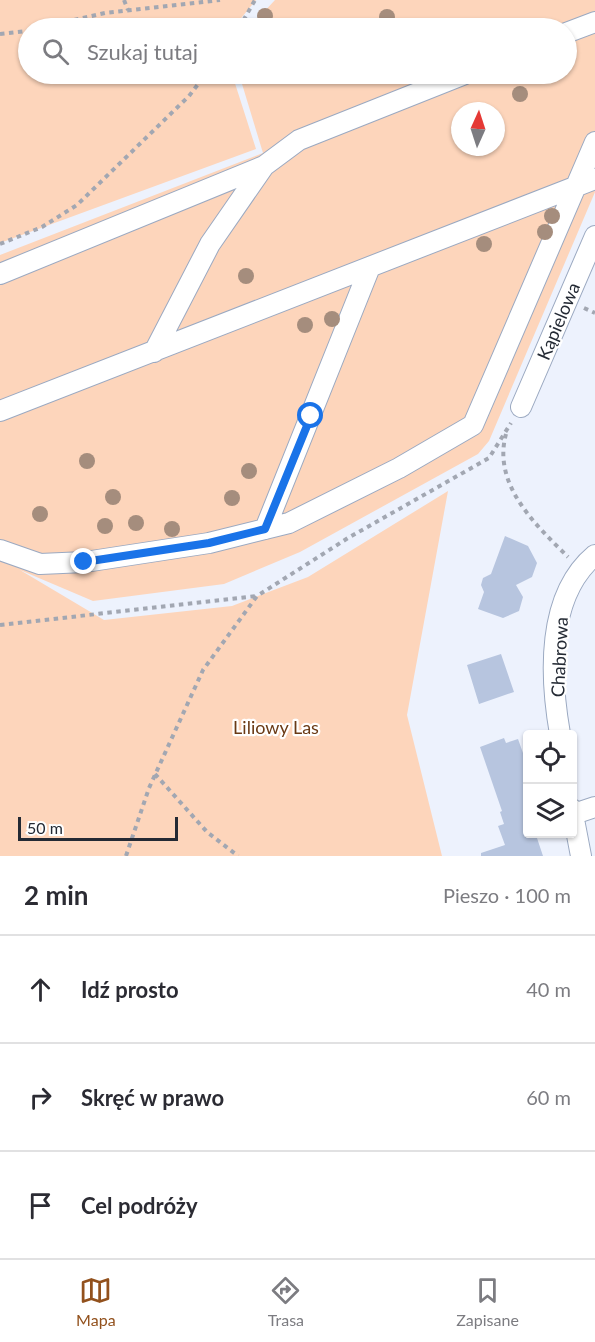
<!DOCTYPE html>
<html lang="pl">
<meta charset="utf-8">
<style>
body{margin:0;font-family:Lato,sans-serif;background:#f7f7f7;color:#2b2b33}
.controls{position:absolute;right:18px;bottom:18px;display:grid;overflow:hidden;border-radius:6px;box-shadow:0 2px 4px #0004}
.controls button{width:54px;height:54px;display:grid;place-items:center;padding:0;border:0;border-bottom:2px solid #e1e1e2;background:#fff;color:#2b2b33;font:30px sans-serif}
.compass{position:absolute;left:451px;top:102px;width:54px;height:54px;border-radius:50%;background:#fff;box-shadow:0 2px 4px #0004;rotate:3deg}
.scale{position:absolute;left:18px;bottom:15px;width:160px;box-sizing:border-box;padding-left:6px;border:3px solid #242a34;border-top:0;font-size:16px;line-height:21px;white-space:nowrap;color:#242a34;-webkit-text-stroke:4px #fff;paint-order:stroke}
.stop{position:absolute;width:18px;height:18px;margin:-14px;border:4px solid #1a73e8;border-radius:50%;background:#fff}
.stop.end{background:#1a73e8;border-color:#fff;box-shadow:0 2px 6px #0008}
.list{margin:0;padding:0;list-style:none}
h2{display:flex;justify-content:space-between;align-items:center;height:78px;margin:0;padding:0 24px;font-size:26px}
h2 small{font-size:20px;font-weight:400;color:#7c7c81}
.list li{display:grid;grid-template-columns:39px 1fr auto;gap:18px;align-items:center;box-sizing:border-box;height:108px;padding:0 24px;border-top:2px solid #e1e1e2}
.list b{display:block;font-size:22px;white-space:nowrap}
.list em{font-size:20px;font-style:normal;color:#7c7c81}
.icon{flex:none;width:33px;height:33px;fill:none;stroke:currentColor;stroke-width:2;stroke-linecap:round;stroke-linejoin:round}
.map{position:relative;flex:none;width:595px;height:856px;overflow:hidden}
.search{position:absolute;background:#fff;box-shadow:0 2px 4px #0004;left:18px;right:18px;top:18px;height:66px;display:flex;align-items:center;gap:15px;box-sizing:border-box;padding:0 21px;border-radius:33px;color:#7c7c81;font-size:22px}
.sheet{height:402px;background:#fff}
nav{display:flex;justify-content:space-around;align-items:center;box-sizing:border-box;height:84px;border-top:2px solid #e1e1e2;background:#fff;font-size:16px;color:#7c7c81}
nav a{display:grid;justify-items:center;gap:3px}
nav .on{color:#92511d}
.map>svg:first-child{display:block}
.green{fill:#fdd5bb;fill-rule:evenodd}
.building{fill:#b7c5df}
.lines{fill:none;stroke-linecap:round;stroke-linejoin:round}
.street-casing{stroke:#9ba9c1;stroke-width:22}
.path{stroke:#a2a7b2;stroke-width:4;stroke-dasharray:4.5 4.5;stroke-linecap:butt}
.street{stroke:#fff;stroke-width:20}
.tree{fill:#a58d7d}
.route{stroke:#1a73e8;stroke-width:8}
.labels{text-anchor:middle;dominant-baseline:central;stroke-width:4.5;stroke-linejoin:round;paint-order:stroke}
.street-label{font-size:18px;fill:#242a34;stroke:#fff}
.park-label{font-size:18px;fill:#6a3a15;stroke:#fff}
</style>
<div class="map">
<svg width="595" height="856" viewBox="0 0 595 856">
<rect width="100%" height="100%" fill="#edf2fd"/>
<path class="green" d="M0,0h256l-23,28h-205v46h204l24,75 -256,94z
M275,0h320v161l-8,7 8,24 -106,249 -11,13 -178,98 -76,32 -131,17 -73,-31 84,50 128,-14 76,-29 140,-86 -41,224 35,141h-442v-601l263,-102 -24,-79h327v-46h-317zM460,111h36v36h-36z"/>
<path class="building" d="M505,536l23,10 9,17 -5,14 -16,8 7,12 -4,14 -16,7 -25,-9 6,-17 -3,-7 2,-7 8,-4z
M501,654l13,38 -35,12 -12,-39z
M504,738l2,5 12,-4 10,28v70l8,-2 7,21h-62v-3l24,-8 -7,-19 6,-2 -4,-12 2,-1 -22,-64z"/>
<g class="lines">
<g class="street-casing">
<path id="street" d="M566,33l29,-11
M0,274l264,-108
M154,352l56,-108 54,-78 35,-26 166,-66
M521,407l74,-171
M0,411l595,-232
M265,529l105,-262
M0,550l40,14 45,-2 124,-19 80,-20 110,-55 74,-43 122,-283
M560,734c-10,-57 -14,-138 35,-179
M572,809l9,47
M574,814l21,-7"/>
</g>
<path class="path" d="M124,0l4,10
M39,28l66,-15 115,-13
M239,28l16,-28
M0,34l28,-3
M0,244l42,-17 35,-22 112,-109 17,-22
M584,308l11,5
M506,434c-14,51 30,91 62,123
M0,625l256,-29
M155,774l52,58 31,24
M126,856l23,-68 54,-118 54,-74 91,-58 141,-80 22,-35"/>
<use href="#street" class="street"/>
</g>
<g class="tree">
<circle cx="265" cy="16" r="8"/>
<circle cx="387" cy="17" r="8"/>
<circle cx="520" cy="94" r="8"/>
<circle cx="552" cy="216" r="8"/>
<circle cx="545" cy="232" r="8"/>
<circle cx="484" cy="244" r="8"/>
<circle cx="246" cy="276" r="8"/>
<circle cx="332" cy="319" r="8"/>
<circle cx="305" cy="325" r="8"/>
<circle cx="87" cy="461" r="8"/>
<circle cx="249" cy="471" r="8"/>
<circle cx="113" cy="497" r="8"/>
<circle cx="232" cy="498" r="8"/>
<circle cx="40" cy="514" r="8"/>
<circle cx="136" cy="523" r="8"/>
<circle cx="105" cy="526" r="8"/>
<circle cx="172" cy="529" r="8"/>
</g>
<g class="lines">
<path class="route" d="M84,562l125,-19 56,-14 46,-113"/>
</g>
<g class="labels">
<g class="street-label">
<text transform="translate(558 321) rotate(-67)">Kąpielowa</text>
<text transform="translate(559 657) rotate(-87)">Chabrowa</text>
</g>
<g class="park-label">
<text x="276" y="727">Liliowy Las</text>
</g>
</g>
</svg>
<div class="controls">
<button><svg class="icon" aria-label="locate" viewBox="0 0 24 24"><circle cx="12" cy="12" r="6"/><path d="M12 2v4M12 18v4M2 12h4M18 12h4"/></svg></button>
<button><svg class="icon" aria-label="layers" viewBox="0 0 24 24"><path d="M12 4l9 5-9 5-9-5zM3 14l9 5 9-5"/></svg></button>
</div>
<svg class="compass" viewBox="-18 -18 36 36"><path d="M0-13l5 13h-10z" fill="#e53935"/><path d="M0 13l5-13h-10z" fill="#7c7c81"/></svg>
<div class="scale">50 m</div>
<div class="stop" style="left:311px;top:416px"></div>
<div class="stop end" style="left:84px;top:562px"></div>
<div class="search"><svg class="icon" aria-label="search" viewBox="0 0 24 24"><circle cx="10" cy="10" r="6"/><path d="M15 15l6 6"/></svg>Szukaj tutaj</div>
</div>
<section class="sheet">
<h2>2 min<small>Pieszo · 100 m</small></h2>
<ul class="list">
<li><svg class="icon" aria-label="ahead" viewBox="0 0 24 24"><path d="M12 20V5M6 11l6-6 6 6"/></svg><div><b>Idź prosto</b></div><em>40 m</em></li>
<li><svg class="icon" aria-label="right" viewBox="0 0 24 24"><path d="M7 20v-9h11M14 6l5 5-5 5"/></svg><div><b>Skręć w prawo</b></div><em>60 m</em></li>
<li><svg class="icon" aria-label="arrive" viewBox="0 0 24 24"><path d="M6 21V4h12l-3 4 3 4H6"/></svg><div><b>Cel podróży</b></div></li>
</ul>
</section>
<nav>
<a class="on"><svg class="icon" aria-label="map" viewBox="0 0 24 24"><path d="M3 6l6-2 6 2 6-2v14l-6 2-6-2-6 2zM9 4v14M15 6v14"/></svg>Mapa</a>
<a><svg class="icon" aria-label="directions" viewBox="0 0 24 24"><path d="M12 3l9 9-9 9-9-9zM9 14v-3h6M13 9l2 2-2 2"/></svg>Trasa</a>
<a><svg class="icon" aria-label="saved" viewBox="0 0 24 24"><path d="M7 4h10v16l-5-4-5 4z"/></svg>Zapisane</a>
</nav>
